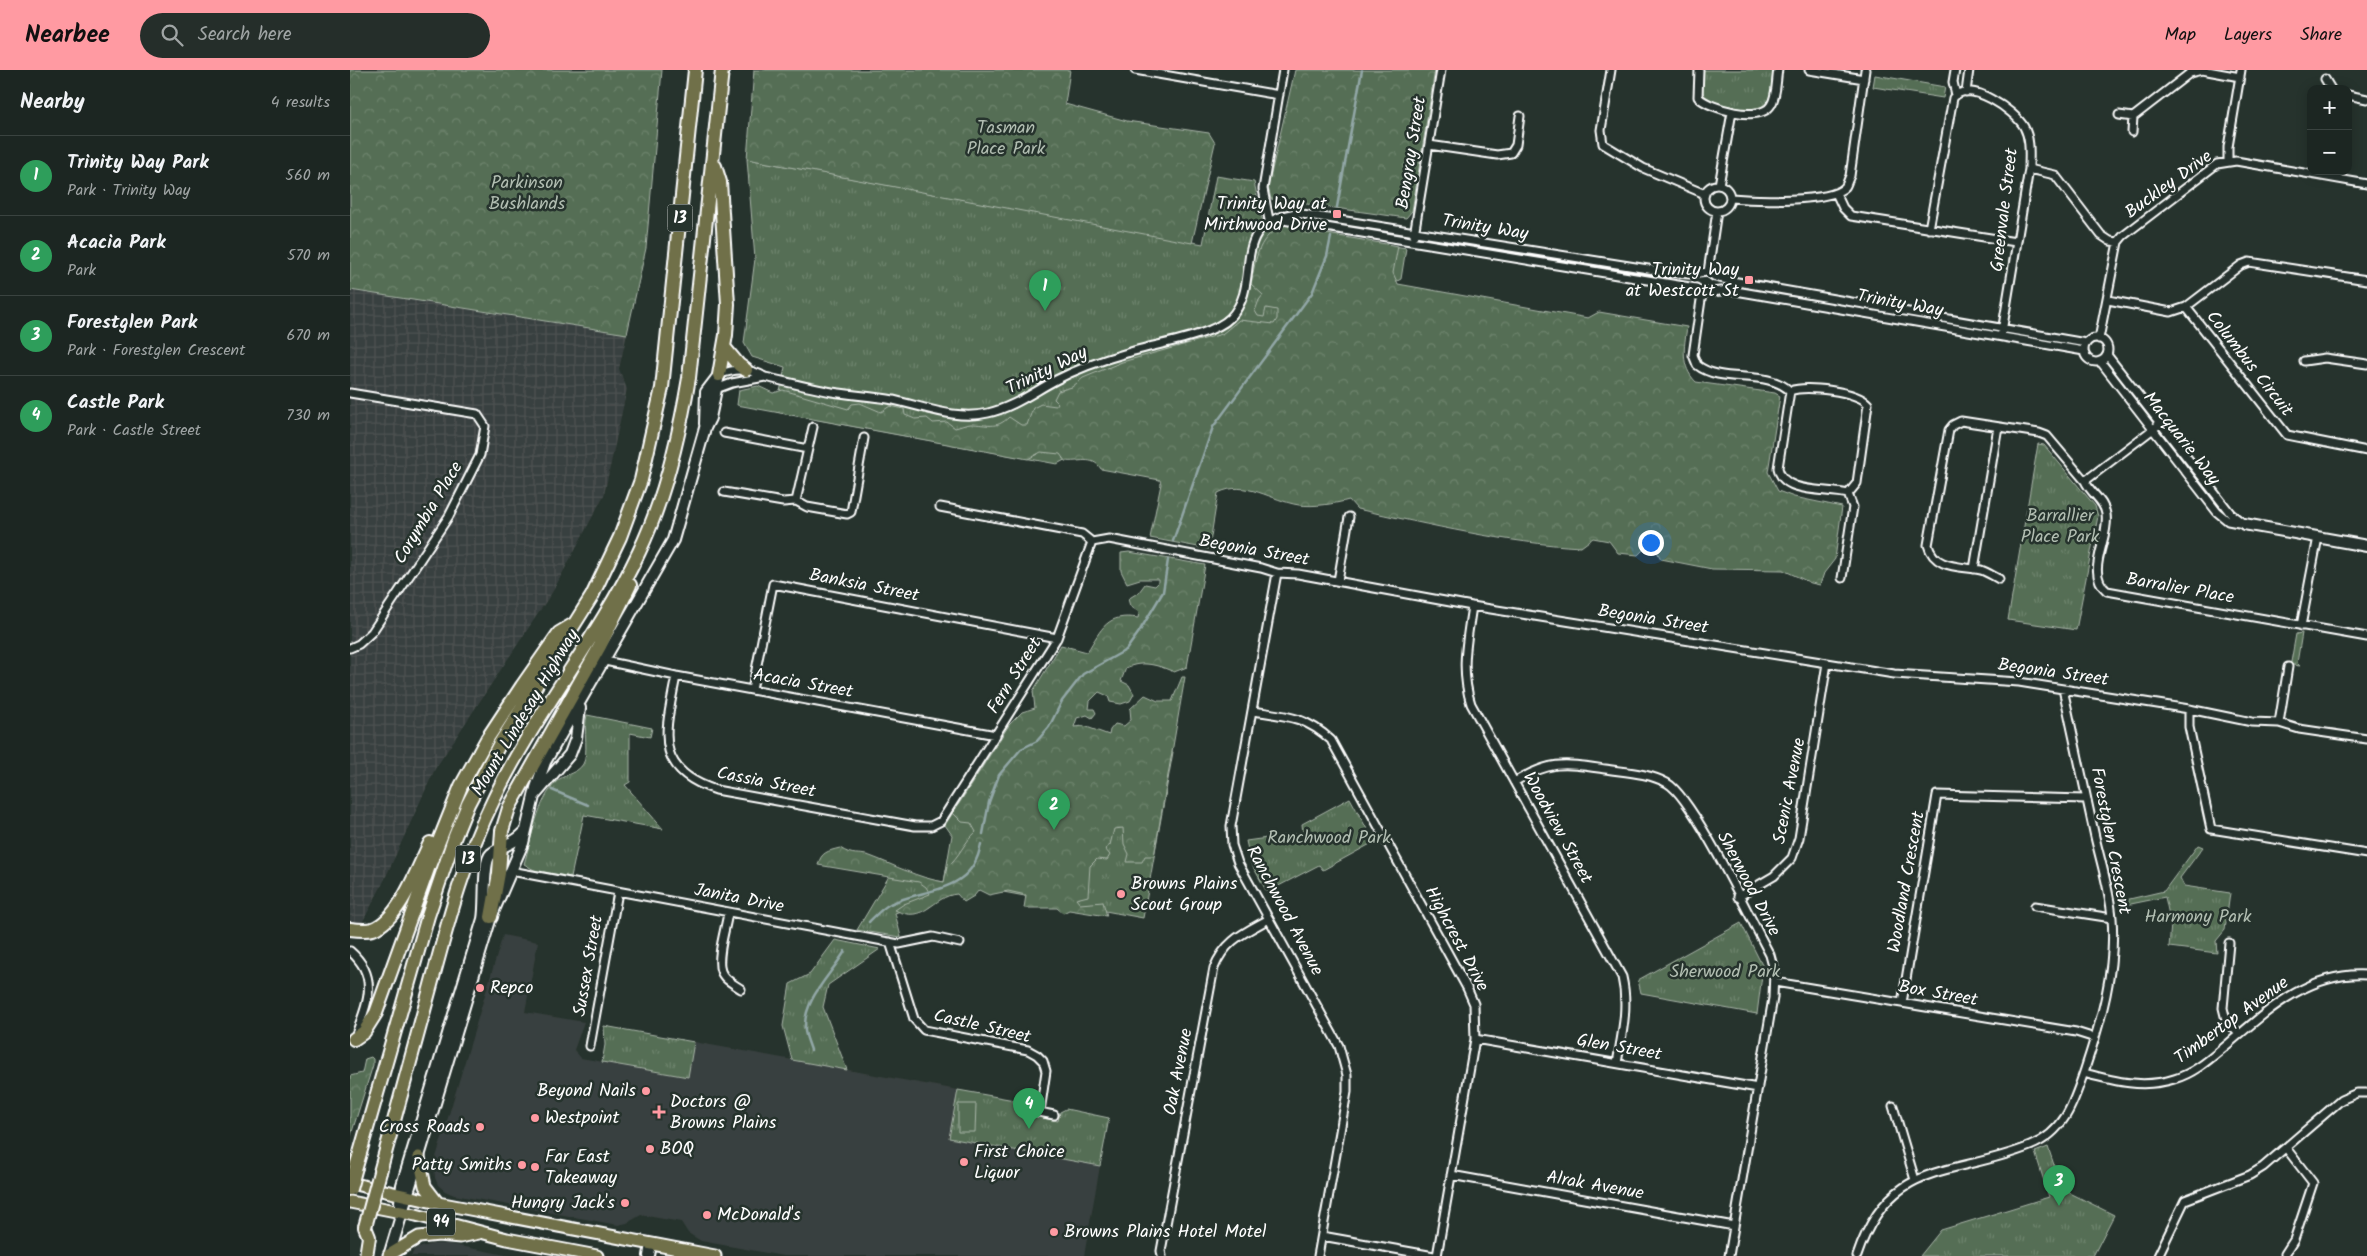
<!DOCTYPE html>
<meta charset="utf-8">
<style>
body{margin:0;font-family:Kalam,sans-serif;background:#252e2a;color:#f1f3f6}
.controls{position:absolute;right:15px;top:15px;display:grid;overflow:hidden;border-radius:10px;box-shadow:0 2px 12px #0003}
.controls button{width:45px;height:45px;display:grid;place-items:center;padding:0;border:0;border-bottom:1px solid #3a4340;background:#1c2622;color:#f1f3f6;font:25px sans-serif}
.you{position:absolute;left:1300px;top:472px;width:18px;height:18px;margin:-12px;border:4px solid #fff;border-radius:50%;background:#1a73e8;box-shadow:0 0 0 8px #1a73e833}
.badge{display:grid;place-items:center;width:32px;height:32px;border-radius:50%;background:#ff9aa2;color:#fff;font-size:16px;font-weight:700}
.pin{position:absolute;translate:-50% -41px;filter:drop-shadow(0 1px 2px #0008)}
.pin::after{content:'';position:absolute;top:26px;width:18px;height:15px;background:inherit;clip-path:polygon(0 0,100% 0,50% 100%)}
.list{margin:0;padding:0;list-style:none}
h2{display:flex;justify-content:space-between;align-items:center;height:65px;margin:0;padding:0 20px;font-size:21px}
h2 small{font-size:16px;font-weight:400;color:#a0a5a5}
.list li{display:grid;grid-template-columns:32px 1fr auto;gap:15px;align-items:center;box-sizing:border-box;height:80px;padding:0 20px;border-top:1px solid #3a4340}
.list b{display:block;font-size:19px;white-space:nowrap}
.list p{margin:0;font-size:16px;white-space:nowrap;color:#a0a5a5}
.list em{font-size:16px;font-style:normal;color:#a0a5a5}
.icon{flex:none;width:28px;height:28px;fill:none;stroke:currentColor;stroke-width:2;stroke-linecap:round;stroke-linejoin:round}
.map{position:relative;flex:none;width:2017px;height:1186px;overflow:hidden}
header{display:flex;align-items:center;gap:30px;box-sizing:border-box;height:70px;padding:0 25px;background:#ff9aa2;color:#111}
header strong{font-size:24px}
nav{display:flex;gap:28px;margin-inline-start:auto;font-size:18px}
.search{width:350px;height:45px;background:#252e2a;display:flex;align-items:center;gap:12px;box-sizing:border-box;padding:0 18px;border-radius:28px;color:#a0a5a5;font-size:19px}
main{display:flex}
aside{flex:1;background:#1c2622}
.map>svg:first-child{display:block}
.built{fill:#39403f}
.industrial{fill:url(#industrial-grid)}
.grass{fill:url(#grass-tufts);stroke:#aab6aa}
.forest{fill:url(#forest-crowns);stroke:#aab6aa}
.pitch{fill:#556e54;stroke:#aab6aa}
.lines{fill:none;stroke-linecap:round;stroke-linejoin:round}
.stream{stroke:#92a7a7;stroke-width:2.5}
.street-casing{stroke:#fff;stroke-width:11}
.secondary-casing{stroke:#fff;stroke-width:14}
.primary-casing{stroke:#fff;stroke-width:15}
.highway-casing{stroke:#fff;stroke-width:16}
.street{stroke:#26332d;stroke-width:7}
.secondary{stroke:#26332d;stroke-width:10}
.primary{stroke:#70704a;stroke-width:11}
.highway{stroke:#70704a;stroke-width:12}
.highway-bridge-casing{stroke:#fff;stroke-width:16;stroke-linecap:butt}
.highway-bridge{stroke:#70704a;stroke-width:12}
.poi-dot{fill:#ff9aa2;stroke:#26332d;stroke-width:2}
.labels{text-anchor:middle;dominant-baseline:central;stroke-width:5;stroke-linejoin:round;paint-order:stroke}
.shield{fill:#26332d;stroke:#bec2c0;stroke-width:1}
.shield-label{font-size:16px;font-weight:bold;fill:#fff}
.park-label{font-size:18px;fill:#b2beb2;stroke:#26332d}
.street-label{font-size:18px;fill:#fff;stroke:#26332d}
.poi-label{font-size:18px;fill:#fff;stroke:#26332d;text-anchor:start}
</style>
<header>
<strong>Nearbee</strong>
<div class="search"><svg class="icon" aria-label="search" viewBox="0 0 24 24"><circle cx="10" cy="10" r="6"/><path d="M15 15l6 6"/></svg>Search here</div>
<nav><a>Map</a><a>Layers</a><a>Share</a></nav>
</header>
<main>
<aside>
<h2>Nearby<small>4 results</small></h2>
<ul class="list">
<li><span class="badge" style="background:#2e9e5b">1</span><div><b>Trinity Way Park</b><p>Park · Trinity Way</p></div><em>560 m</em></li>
<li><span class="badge" style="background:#2e9e5b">2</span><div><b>Acacia Park</b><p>Park</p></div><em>570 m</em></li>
<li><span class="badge" style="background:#2e9e5b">3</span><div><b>Forestglen Park</b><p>Park · Forestglen Crescent</p></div><em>670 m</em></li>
<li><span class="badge" style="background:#2e9e5b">4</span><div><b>Castle Park</b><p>Park · Castle Street</p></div><em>730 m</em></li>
</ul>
</aside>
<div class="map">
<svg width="2017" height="1186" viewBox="0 0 2017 1186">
<defs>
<pattern id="industrial-grid" width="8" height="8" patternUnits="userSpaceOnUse" patternTransform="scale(1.25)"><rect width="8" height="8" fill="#39403f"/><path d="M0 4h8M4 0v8" fill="none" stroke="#4d5352"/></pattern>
<pattern id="grass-tufts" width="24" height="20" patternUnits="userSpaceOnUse" patternTransform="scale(1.25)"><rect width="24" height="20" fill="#556e54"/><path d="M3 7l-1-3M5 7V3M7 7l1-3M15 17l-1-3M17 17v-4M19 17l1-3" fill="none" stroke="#6e846e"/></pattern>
<pattern id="forest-crowns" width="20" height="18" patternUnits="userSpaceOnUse" patternTransform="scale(1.25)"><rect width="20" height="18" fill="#556e54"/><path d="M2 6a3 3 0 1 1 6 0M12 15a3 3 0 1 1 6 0" fill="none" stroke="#6e846e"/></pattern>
</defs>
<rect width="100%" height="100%" fill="#26332d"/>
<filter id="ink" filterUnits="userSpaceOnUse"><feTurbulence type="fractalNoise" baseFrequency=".02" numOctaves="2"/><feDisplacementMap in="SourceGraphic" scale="10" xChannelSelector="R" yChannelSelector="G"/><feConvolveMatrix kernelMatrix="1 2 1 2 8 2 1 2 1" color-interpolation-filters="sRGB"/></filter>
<g filter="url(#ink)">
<path class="built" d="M153,865l35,7 -13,70 59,10 -10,28 7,8 107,19 6,-35 264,48 -9,48 151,28 -16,90h-301l-82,-15 -13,-8 -7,-11 -40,-7 -14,8 -9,2 -164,-30 -9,-4 -7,-6 -3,-7 -1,-14z
M82,1174h17l62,12h-100l4,-7z"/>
<path class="industrial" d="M0,220l277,44 -8,35 8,20 -23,106 -51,96 -118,178 -53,116 -20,38 -12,14z"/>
<path class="grass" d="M1353,0h70c-1,9 -1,19 -4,28 -8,21 -48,6 -62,1l-7,-11z
M1525,5l70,12 -2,11 -70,-11z
M397,89l456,85 13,-68 38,6 9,41 143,25 -5,31 -344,185 -281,-52 9,-45 -33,-10 -8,-14 11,-84z
M1688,374l6,1 51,61 3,10 -22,114 -68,-10z
M1952,563l-5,30 3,3 -14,-2 5,-2 5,-28z
M237,645l65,13 -2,9 -20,-4v49l-5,3 38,44 -79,-14 -13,62 -37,-7 -10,-6c8,-27 13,-63 33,-83 8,-7 21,-8 26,-17 6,-9 0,-35 4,-49z
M659,655l164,27 -30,166 -172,-32 -76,27 6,24 -44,-7 34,-57 53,9 8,-47 -7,-10z
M1000,728l24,44 -51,28 -4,-5 -52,27 -16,-29 -5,-22 57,-8 -1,-9z
M1848,775l5,2 -23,31 4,8 46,7 -5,37 -9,11 1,12 -48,-6 2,-23 -6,-27 -44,9v-5l43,-10z
M1391,853l22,44 -6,47 -116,-21 -3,-13z
M485,870l45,9 -52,36 -5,22 24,63 -55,-10 -9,-34 7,-42 20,-10z
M254,956l90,16 -6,35 -86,-15 3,-17z
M608,1020l62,11 -2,12 40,8 2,-9 6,-3 43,9 -9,48 -151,-28z
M1698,1077l14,42 52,26 -21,41h-173l21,-26 108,-33 -14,-45z"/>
<path class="forest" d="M0,0h312l-16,178 -19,86 -277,-44z
M404,0h316l-5,34 62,17 82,12 6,10 -23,100 -445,-84z
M945,0h140l-23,141 -6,7 -135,-19 -3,-12z
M936,155l11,1 8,7 22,1 71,12 -5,27 5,11 190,34 11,-6 88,15c-3,20 -7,39 9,55l79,11 5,3 -12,76 10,19 16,6 48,10 -7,52 -11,14 -4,12 -9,-2 -28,-13 -71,-1 -51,-10 -6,-11 -11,1 -6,6 -20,-2 -9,-12 -16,-3 -12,9c-76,-4 -150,-22 -224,-38l-8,-9c-15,4 -35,7 -50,5 -27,-4 -54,-26 -81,-12l-9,56 -59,-11 11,-54 -1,-4 -59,-11c-8,-14 -23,-6 -36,-8l-5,-7 -19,-2 -13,7 -291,-54 2,-15 19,-4 15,7 10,-3 65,19 4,-5 8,-1 21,9 9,-6 14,3 1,6 10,4 12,-1 6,5 14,-1 8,6c5,-1 11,-4 16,-4 16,0 25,6 38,-7l12,8h6l6,-17 8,-4 15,2 2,-3 -4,-4 4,-8 14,-4 11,-9 39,-16 100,-28 17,-14 35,4 3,-5v-9l-11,-2 -2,9 -6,-1 -3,-5 4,-11 4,-5 -12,-11c5,-27 7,-49 35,-59z
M779,482l76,13 -18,102 -13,5c-16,-7 -32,-12 -48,-4l-5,13 8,4 5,9 -4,7 -9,3 -11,-2 -2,-6 -9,-4 -9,9 -1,8h5l2,4 -4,5 -5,-3 -10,3 -3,9 10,-1 25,9 1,-5 5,-6 9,2 7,-6 -1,-11 15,-14 13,6h14l10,-24h3l-31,179h-9l-3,6h-15l2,-8 -5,-10 -1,-16 -9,1 -4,16 -5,4 5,6 -3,5 -10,-1 -7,7 -2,30 -12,3 4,5 23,-2 4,14 -38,-6 -6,3 -6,-5h-33l2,-13 -18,-4 -19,4 -10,-5 -5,6 -10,6 -7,-8c-25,2 -32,31 -62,16l9,-6 26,-10 -4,-7 -7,-5 -101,-17c3,-13 10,-14 22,-17 14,9 17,4 30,8 24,9 48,22 74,26l3,-15c13,-11 17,-25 29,-35l-5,-9 -9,-1 -9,-9 56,-88 13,-13 13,-4 -2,-17 28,-46 26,7c15,-24 20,-39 51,-34l1,-6 -9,-6 -2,-7 11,-7 6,-8 10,2 3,-3v-4h-18l-13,4 -6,-12v-18z
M21,987l2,2v6l-23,73v-62l12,-3 3,-14z"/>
<path class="pitch" d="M608,1034h18l-1,28h-17z"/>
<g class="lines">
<path class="stream" d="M987,137l25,-137
M823,471l40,-114 99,-134 15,-37 4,-19
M202,720l36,15
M633,764l6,-32 10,-27 22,-26 16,-8 12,-14 13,-26 21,-27 43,-24 13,-18 24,-40 5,-32
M519,852c6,-6 13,-14 21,-18 37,-17 82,-10 91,-60
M461,980c-2,-6 -5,-13 -6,-19 -3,-31 26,-56 40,-80"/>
<g class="street-casing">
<path id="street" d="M785,0l144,25
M1261,0l-10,60 2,14 40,24 62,26
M1349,0l-1,27c12,12 62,26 73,8 6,-9 5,-25 7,-35
M1459,0l55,9
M1605,0l-2,12 3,13
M1975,9l6,10
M1616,22l3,-22
M1998,25l19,4
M1769,45l14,2 -1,15
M1783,47l57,-44 12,-3 38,7
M1079,75l68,10 14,-2 5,-8 4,-29
M1878,91v-14l13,-77
M1679,99l26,6 46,60 9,6 8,1
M1369,115l13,-73
M1354 128a13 13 0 1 1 26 0a13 13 0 1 1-26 0Z
M1486,123l7,15 8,8 165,26
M1381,128c21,2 100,5 114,-11 2,-2 3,-8 5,-11l15,-106
M927,149l407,67 12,2 6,5 28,-3 354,61
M919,150l-6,-31 20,-119
M1579,159l24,-131c16,-20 62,13 71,29 7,13 5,28 5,42l-27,163
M1064,165l27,-165
M1358,202l9,-61
M2017,210l-118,-18 -8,3 -55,42 101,128 80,16
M1352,223l-9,62 4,10c25,20 69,3 93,26
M1758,230l63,12 15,-5
M1734 280a12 12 0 1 1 24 0a12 12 0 1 1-24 0Z
M1749,269l19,-97 5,-6 94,-72 19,-3 131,23
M1757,285l124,159 12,9
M1750,291l117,151 11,9 16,3
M1954,291l21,-3 42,6
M369,305c16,-7 31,-7 46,2 22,5 45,11 67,15 19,3 38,4 56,7 33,6 66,22 100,14 26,-6 45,-21 68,-33 23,-12 46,-20 71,-27 26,-9 84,-16 103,-35 35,-36 -5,-94 66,-105l371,59 22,2 19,-2 7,5 17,4 354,62
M366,319l16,-6 33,-6
M1440,321l-12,77c5,27 49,20 70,26l5,13 -11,71
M1440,321c16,-6 67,0 78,13l-11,79 -9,11
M0,323l127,21 8,12 -5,29 -31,61 -77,116 -13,12 -9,4
M374,363l84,16
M1735,411c5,12 19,19 21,33 4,25 -22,58 1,77l260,46
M374,422l59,10 13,-1 11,6 40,7 4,-2 13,-74
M446,431l17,-74
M590,437l142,27 10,8 17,-3 152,29 16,5 21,1 174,32 355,57 67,11 125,8 170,27 63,13 27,1 20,6 68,10
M1624,499l24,-142
M927,503l-46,253 1,19 6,18 101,183 8,29v17l-29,164
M1649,509c-6,-3 -12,-7 -18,-9 -21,-4 -47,-1 -53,-25l21,-115 4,-5 8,-4 78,12 8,3 38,45 76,-58
M988,511l11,-64
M1122,536c-5,35 -12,64 -1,98l151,273c7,30 0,57 -5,86
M1951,556l17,-89
M255,591l71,15 320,59
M326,606c-10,54 -25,93 40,114l199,36h16l10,-5 116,-183 35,-96
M402,620l21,-106 284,54
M1839,639v18l22,102 156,25
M903,641c33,5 52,5 78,29l136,248 7,16 1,35 -38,217
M1929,653l9,-56
M1164,712c37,-22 50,-19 91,-13 20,3 44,4 62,14 26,14 85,139 103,172l4,15 -1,28 -44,258
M161,801l388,73 34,-7 27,6
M1388,827l36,-21 18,-18 7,-20 28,-175
M1685,836l77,12
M378,843c-2,14 -12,45 -7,58 3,9 13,13 20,18
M540,872l24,77 10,11 104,20 9,5 6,6 3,10 -6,41
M1879,873l-6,65 3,12 13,14
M0,881c31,27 16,54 5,86
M1425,912l301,50 19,6
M1552,933l35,-208 149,4
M1125,969l283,49
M240,976l28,-154
M1734,1003c30,8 59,16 90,6 21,-6 37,-21 54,-35 40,-34 82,-73 139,-69
M1543,1036l22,74
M674,1039l30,6
M1101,1105l283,51
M972,1166l112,20
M1935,1184l9,-14 19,-57 -27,-35
M812,1186l-1,-5 53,-283c11,-28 30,-35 55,-49
M1507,1186c33,-99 94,-78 173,-110 35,-14 44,-44 55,-77 16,-48 31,-99 27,-151 -2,-27 -11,-55 -17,-81 -11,-50 -21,-99 -32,-148
M1808,1186l27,-56 65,-25 13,-8 78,-67 16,-7h10"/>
</g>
<g class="secondary-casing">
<path id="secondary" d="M355,354l1,-32 13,-17
M1894,454l123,22
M186,724l34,-40 6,-16 4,-30
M50,1132l2,-17 81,-266c3,-15 -1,-57 8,-65 11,-9 22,-9 33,-21
M39,1186l102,-339 32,-74 13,-55 9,-26 128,-222 32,-112 5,-10 9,-43
M299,1186l2,-12"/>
</g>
<g class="primary-casing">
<path id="primary" d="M69,1087l6,29 13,17
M0,1113l88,20 277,53
M0,1132l66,13 91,24 90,17
M39,1185l30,-18 20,-2 21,2 19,-4"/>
</g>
<g class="highway-casing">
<path id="highway" d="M365,96l5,16 8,122 -2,31 -7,40
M374,277l15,18 7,5
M141,847l8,-44 3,-42 7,-23 91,-162 30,-61
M0,859c8,1 16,2 23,0 27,-10 45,-62 57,-86
M4,969l10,-7 12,-19 53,-147 32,-80 26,-47 35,-53 37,-53 15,-9
M6,1097l72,-251 27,-80 13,-32 32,-61 92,-147 28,-59 21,-57 21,-92 33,-318
M30,1102c17,-62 34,-125 51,-187 17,-63 33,-125 62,-184 41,-87 105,-162 146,-249 26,-54 40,-115 50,-174l33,-308
M15,1157l4,10 -3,19"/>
</g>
<use href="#street" class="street"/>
<use href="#secondary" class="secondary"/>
<use href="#primary" class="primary"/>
<use href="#highway" class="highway"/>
<g class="highway-bridge-casing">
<path id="highway-bridge" d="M0,1119l6,-22
M15,1157l15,-55"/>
</g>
<use href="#highway-bridge" class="highway-bridge"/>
</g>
</g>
<g class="poi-dot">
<rect x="982" y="139" width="10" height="10" rx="2.5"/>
<rect x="1394" y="205" width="10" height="10" rx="2.5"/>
<circle cx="771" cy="824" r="5"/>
<circle cx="130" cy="918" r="5"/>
<circle cx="296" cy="1021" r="5"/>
<path d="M306.5 1034.5h5v5h5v5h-5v5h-5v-5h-5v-5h5z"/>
<circle cx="185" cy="1048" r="5"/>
<circle cx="130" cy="1057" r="5"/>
<circle cx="300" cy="1079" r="5"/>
<circle cx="614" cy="1092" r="5"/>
<circle cx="172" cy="1095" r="5"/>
<circle cx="185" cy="1097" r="5"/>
<circle cx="275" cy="1133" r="5"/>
<circle cx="357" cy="1145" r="5"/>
<circle cx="704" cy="1162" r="5"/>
</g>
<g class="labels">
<g class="shield">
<rect x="317.5" y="134.5" width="25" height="27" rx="4"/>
<rect x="105.5" y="775.5" width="25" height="27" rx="4"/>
<rect x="77" y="1138.5" width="28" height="27" rx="4"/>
</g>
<g class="shield-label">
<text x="330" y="148">13</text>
<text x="118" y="789">13</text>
<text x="91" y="1152">94</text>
</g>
<g class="park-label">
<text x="656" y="58">Tasman<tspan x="656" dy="21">Place Park</tspan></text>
<text x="177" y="113">Parkinson<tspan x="177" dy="21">Bushlands</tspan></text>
<text x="1710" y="446">Barrallier<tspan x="1710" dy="21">Place Park</tspan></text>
<text x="979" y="768">Ranchwood Park</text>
<text x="1848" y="847">Harmony Park</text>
<text x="1375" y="902">Sherwood Park</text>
</g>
<g class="street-label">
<text transform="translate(1062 83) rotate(-81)">Bengray Street</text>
<text transform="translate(1819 115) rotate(-36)">Buckley Drive</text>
<text transform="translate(1655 140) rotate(-83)">Greenvale Street</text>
<text transform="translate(1135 158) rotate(9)">Trinity Way</text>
<text transform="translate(1550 234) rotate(10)">Trinity Way</text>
<text transform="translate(1899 294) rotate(52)">Columbus Circuit</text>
<text transform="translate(697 301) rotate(-26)">Trinity Way</text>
<text transform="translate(1831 369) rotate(52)">Macquarie Way</text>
<text transform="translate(79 443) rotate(-59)">Corymbia Place</text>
<text transform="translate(904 481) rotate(10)">Begonia Street</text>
<text transform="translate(514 516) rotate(11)">Banksia Street</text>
<text transform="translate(1830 519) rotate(10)">Barralier Place</text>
<text transform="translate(1303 550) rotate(9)">Begonia Street</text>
<text transform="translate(1703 603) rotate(8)">Begonia Street</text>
<text transform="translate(665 606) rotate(-58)">Fern Street</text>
<text transform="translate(453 614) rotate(10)">Acacia Street</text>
<text transform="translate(176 643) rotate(-59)">Mount Lindesay Highway</text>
<text transform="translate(416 713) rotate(11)">Cassia Street</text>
<text transform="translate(1440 721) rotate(-79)">Scenic Avenue</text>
<text transform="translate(1207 758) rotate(61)">Woodview Street</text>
<text transform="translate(1760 771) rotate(79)">Forestglen Crescent</text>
<text transform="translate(1557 812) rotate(-80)">Woodland Crescent</text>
<text transform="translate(1398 814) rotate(62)">Sherwood Drive</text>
<text transform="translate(389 829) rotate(11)">Janita Drive</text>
<text transform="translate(934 841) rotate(62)">Ranchwood Avenue</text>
<text transform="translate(1106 869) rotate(62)">Highcrest Drive</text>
<text transform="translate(239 896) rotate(-80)">Sussex Street</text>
<text transform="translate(1588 924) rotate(10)">Box Street</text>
<text transform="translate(1882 951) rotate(-36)">Timbertop Avenue</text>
<text transform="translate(632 957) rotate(13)">Castle Street</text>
<text transform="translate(1269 978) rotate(10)">Glen Street</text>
<text transform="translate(829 1002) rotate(-79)">Oak Avenue</text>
<text transform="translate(1245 1116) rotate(10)">Alrak Avenue</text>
</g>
<g class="poi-label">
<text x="977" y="134" text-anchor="end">Trinity Way at<tspan x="977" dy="21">Mirthwood Drive</tspan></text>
<text x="1389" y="200" text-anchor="end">Trinity Way<tspan x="1389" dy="21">at Westcott St</tspan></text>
<text x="781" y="814">Browns Plains<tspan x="781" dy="21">Scout Group</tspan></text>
<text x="140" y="918">Repco</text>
<text x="286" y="1021" text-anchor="end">Beyond Nails</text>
<text x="320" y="1032">Doctors @<tspan x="320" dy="21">Browns Plains</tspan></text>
<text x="195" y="1048">Westpoint</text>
<text x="120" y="1057" text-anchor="end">Cross Roads</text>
<text x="310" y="1079">BOQ</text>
<text x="624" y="1082">First Choice<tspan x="624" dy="21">Liquor</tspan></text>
<text x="195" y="1087">Far East<tspan x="195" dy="21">Takeaway</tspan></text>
<text x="162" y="1095" text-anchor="end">Patty Smiths</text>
<text x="265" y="1133" text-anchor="end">Hungry Jack's</text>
<text x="367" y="1145">McDonald's</text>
<text x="714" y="1162">Browns Plains Hotel Motel</text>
</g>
</g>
</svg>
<div class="controls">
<button>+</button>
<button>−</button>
</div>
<div class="you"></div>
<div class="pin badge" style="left:695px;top:241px;background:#2e9e5b">1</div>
<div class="pin badge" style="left:704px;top:760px;background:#2e9e5b">2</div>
<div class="pin badge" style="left:1709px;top:1136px;background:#2e9e5b">3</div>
<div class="pin badge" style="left:679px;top:1059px;background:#2e9e5b">4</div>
</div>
</main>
